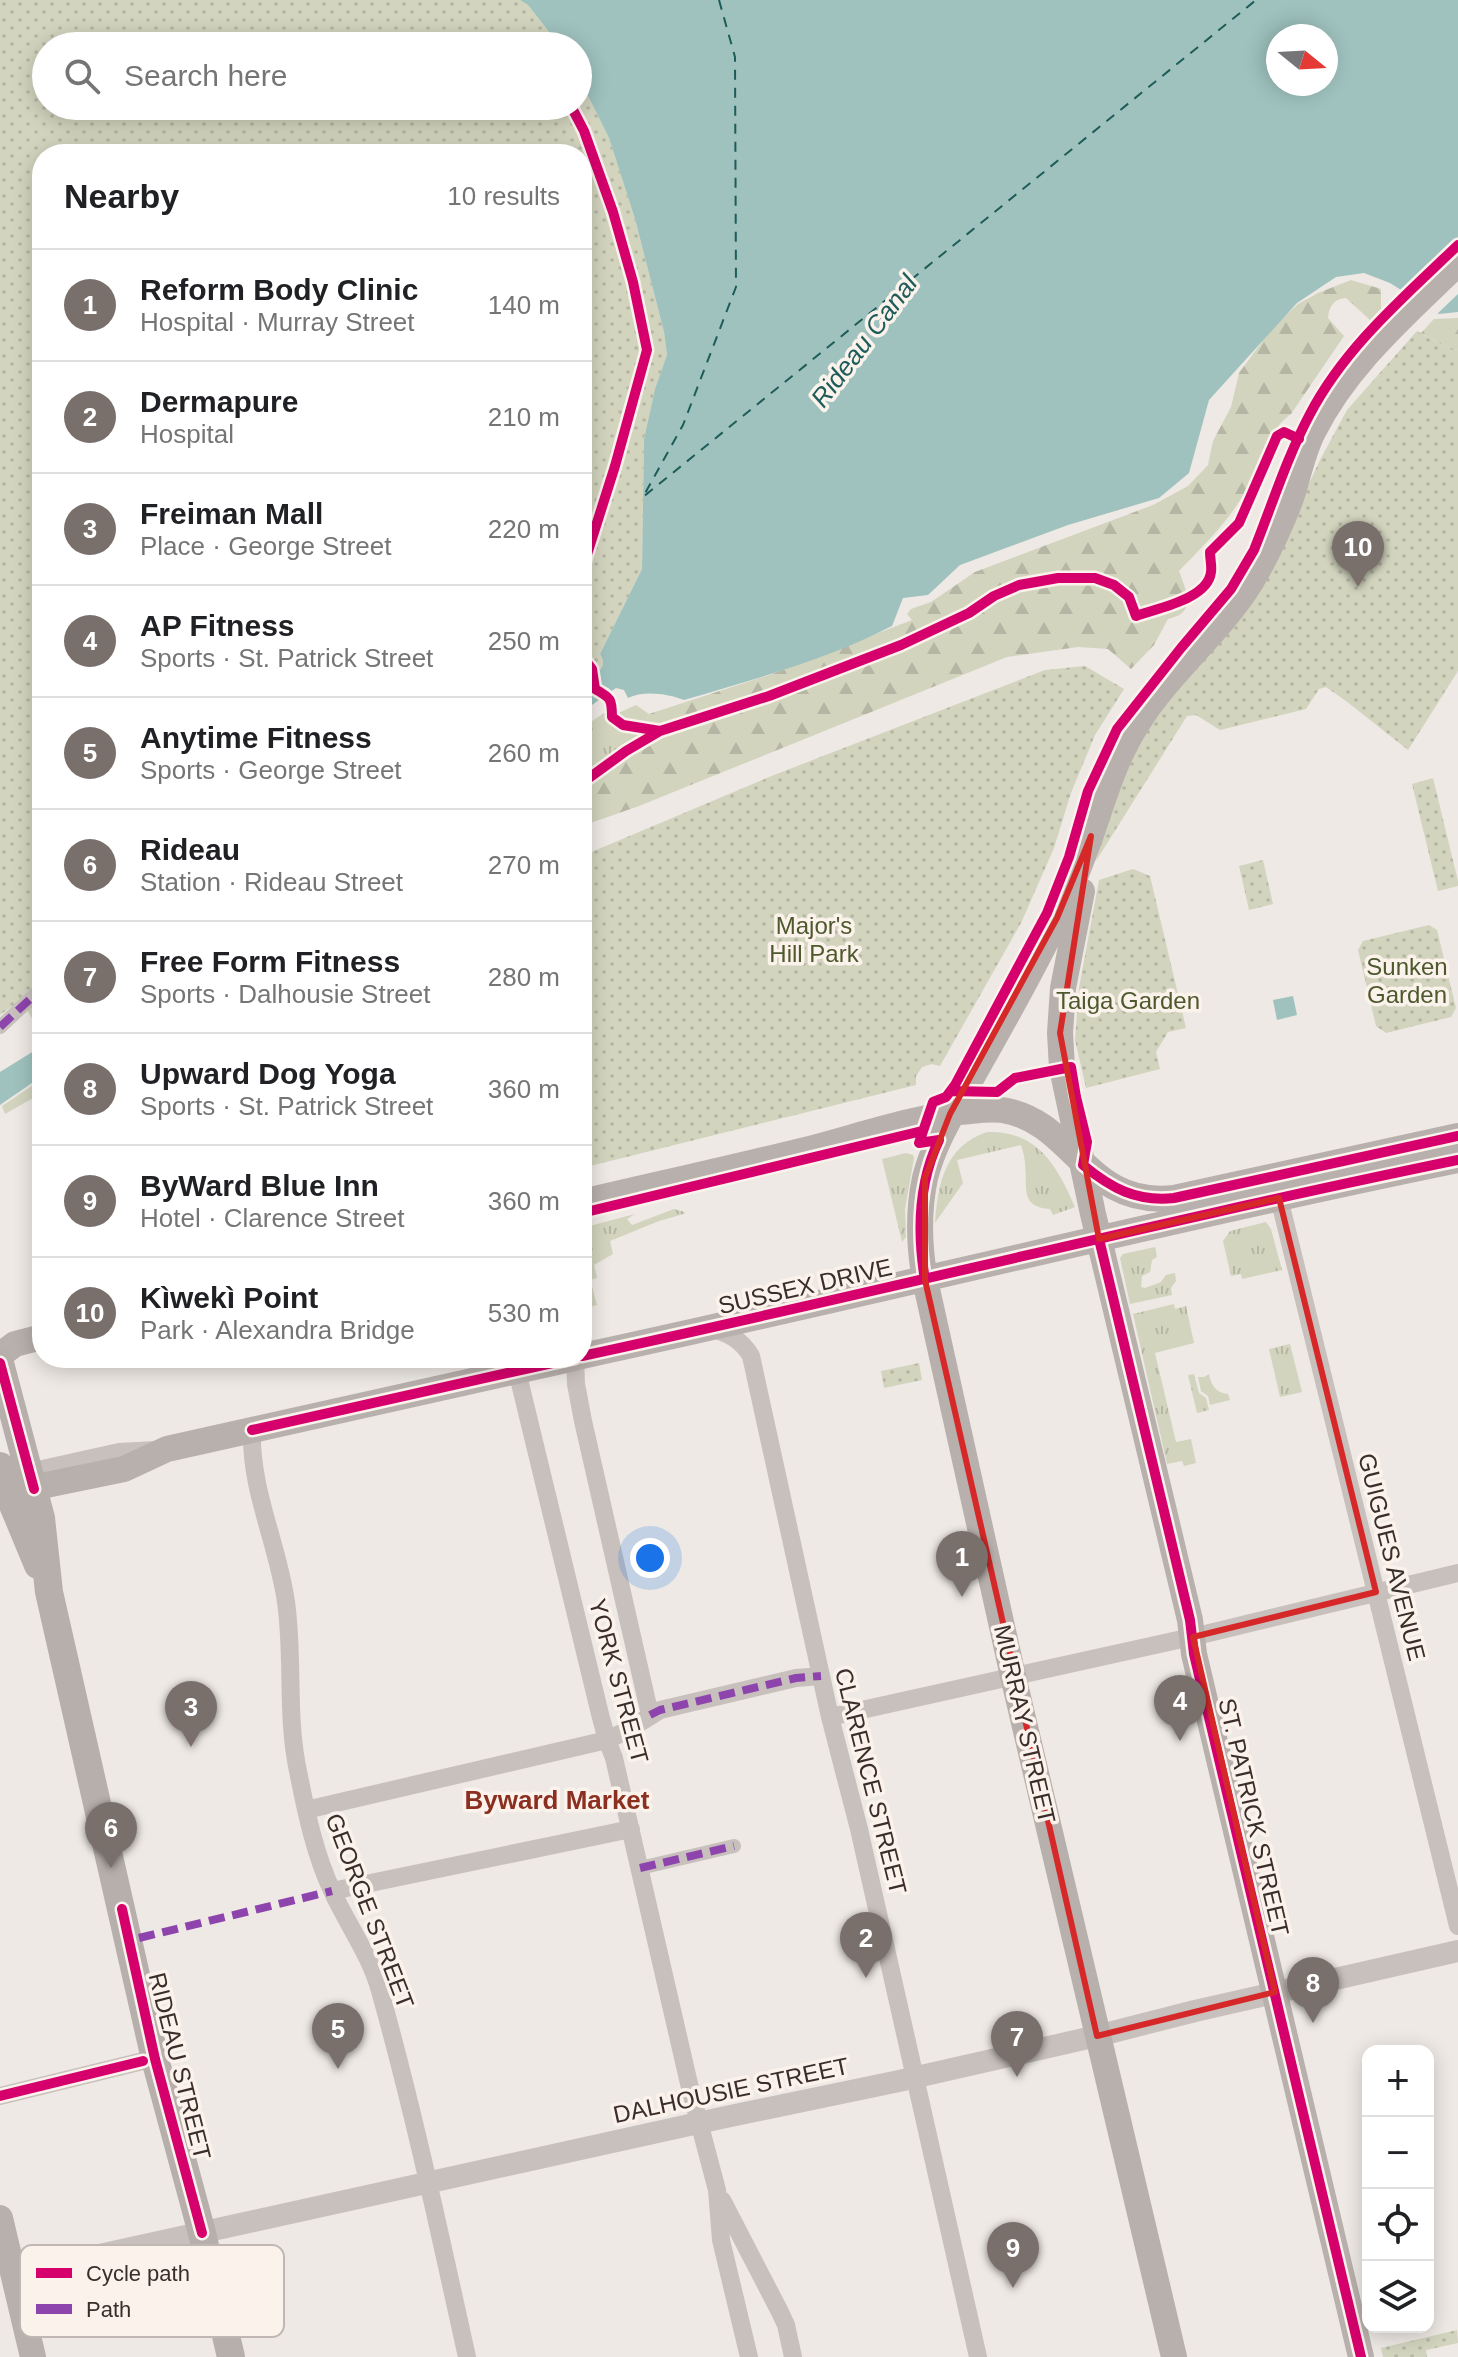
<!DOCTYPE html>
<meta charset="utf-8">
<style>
body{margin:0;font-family:Arial,sans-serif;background:#f2f2f2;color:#202124}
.controls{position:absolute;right:24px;bottom:24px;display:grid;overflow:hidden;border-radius:16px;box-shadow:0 4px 20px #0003}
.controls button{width:72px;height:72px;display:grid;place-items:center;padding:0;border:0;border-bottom:2px solid #e0e0e0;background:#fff;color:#202124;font:40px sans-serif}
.compass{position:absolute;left:1266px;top:24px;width:72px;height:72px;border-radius:50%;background:#fff;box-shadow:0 4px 20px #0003;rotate:108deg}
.you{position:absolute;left:650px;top:1558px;width:28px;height:28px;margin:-20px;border:6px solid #fff;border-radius:50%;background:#1a73e8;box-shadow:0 0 0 12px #1a73e833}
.badge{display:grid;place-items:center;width:52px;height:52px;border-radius:50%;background:#796f6b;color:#fff;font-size:26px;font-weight:700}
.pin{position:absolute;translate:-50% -66px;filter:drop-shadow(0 2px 4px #0008)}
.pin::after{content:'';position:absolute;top:42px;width:28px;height:24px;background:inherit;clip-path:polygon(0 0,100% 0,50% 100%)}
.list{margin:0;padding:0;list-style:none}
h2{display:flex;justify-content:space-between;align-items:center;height:104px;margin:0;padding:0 32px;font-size:34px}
h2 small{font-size:26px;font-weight:400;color:#757577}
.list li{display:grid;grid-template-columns:52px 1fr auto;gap:24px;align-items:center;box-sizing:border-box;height:112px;padding:0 32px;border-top:2px solid #e0e0e0}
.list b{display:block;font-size:30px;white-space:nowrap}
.list p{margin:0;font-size:26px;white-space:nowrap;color:#757577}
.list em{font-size:26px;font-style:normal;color:#757577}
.icon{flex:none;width:44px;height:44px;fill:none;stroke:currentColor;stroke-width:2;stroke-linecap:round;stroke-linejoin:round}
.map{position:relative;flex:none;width:1458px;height:2357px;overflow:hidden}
.search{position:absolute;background:#fff;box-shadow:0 4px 20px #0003;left:32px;top:32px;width:560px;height:88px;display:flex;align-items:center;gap:20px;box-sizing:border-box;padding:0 28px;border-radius:44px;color:#757577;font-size:30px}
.panel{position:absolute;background:#fff;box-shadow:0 4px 20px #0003;left:32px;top:144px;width:560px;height:1224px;border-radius:32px}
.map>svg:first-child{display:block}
.grass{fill:url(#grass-tufts)}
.forest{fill:url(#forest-firs)}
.park{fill:url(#park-dots)}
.water{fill:#9fc2be;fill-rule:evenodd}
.pier{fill:#eee9e4}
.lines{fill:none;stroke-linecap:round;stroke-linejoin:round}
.ferry{stroke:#1e5c5a;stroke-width:2;stroke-dasharray:10 8;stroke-linecap:butt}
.pedestrian{stroke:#c8c0bc;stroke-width:14}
.minor{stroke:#c8c0bc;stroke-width:18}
.tertiary{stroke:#c8c0bc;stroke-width:22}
.secondary{stroke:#b8b0ac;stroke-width:26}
.primary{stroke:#b7afab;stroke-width:28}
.quiet{stroke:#8e44ad;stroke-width:8;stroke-dasharray:16 8;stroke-linecap:butt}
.cycleway-casing{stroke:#fbf2ec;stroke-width:15}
.cycleway{stroke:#d6006c;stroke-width:10}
.marked{fill:none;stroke:#d62828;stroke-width:6;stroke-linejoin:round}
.labels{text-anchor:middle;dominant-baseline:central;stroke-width:7;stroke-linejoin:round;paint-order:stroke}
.park-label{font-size:24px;fill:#4d592d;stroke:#fbf2ec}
.street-label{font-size:24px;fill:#3a2d2a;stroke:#fbf2ec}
.water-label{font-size:26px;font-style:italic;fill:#1e5c5a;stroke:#fbf2ec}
.neighbourhood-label{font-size:26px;font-weight:bold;fill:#8b2f21;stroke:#fbf2ec}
.key{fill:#fbf2ec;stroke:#c1b7b2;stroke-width:2}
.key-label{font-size:22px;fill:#3a2d2a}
</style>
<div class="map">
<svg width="1458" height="2357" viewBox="0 0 1458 2357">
<defs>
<pattern id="grass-tufts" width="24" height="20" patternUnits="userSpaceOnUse" patternTransform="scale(2)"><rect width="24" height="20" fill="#d2d4be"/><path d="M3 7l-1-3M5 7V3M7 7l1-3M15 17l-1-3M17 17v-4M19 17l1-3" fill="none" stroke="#b5b6a3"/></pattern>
<pattern id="forest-firs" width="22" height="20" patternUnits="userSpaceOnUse" patternTransform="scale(2)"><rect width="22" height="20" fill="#d2d4be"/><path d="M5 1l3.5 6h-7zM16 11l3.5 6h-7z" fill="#b5b6a3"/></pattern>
<pattern id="park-dots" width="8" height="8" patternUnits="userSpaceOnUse" patternTransform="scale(2)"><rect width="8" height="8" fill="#d2d4be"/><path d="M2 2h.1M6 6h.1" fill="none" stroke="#b5b6a3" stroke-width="1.8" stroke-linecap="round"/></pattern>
</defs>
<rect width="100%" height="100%" fill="#eee9e4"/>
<path class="grass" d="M636,705l13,9 -16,40 -51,30v-56l22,-15 12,1z
M42,1079v14l-37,21 -3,-8z
M987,1132c50,-2 70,34 88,75l-22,8 -3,-6c-31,-2 -22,-22 -25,-44 0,-7 -2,-14 -4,-20l-64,15 6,23 -28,40c3,-40 10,-77 52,-91z
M906,1153l7,2 1,3 -9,51 1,28 -4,5 -20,-83z
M674,1209l11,3 -1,2 -25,7 -49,20 3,13 -19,11 3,13 -7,2 7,25 -15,4v-81l53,-14 -8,5 5,6z
M1266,1222l5,7 11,41 -40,9 -1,-5 -10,2 -8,-35 7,-10z
M1155,1247l2,10 -5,3 -2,12 -8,4 -1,11 4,1 16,-6 5,-7 9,-2 1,8 -5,7 1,7 -42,9 -10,-46 3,-4z
M1174,1304l1,5 11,-3 8,37 -39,10 21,89 15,-3 5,24 -12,3 -2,-5 -15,3 -34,-150z
M1290,1344l12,48 -22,5 -11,-48z
M1194,1374l5,19 7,5 3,12 -12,3 -9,-38z
M1209,1374c2,11 7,19 19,20l2,6 -20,5 -2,-9 -7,-5 -3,-14h6z"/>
<path class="forest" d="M1351,280l30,9v20l-11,11 -24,-22c-12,1 -17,8 -18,20l16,18 -53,78c-26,18 -30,54 -47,80 -17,29 -42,53 -65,77 7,20 19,42 -11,48l-14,26 -23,24 -23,-20 -30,-2 -71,10 -368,149 -57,20v-42l51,-30 16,-40 123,-40 140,-54 -5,-6 4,-5 20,-7 44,-30 178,-67 35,-19 20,-21 5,-24 18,-34 8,-34 34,-46 25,-23 20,-11z
M1458,318v32l-14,-4 -23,-13 13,-14z"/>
<path class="park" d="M0,0h520l8,5 32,41h-514v60h532v-30l31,62 26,81 29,113 3,24 -12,33 -11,50 -2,130 -42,85c10,16 -7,20 -18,27v-527h-540v881l-21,-35 -21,15z
M1417,331l27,15 14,4v321l-50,79 -62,-49 -20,-14 -7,2 -13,20 -86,21 -24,-15 -9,1 -91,145 14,-62 22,-51 137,-180 52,-110 26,-48z
M1085,666l39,23 -29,46 -24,58 -17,55 -33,75 -81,143 -8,-2 -10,3 -6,9v9l-334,83v-312l192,-81 271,-105z
M1433,778l25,103v5l-20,5 -26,-107z
M1263,860l10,44 -24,6 -10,-44z
M1133,869l17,7 36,152 -18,4 -12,20 4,17 -74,19 -11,-48 4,-52 20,-108z
M1429,925l8,5 19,78 -5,9 -65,16 -10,-7 -18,-76 5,-9z
M919,1363l3,17 -38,8 -3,-17z
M1457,2330l1,13 -32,7 1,7h-44l-2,-9z"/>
<path class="water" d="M520,0h938v312l-19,2 -49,-31 -26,-10 -28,4 -39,26 -88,97 -20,73 -30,25 -91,27 -108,40 -32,30 -25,3 -11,28c-66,34 -137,53 -208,74 -15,-6 -40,-10 -56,-2l-4,-8 -8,-2 -34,24v-31c11,-7 28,-11 18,-27l42,-85 2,-130 11,-50 12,-34 -3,-23 -29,-113 -26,-81 -31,-62v-30h-18l-32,-41zM1278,36h48v48h-48z
M1293,996l4,19 -20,5 -4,-20z
M42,1046v30l-42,29v-33z"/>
<path class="pier" d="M1458,237v57l-23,22 -35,-22z"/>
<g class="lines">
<path class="ferry" d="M719,0l16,57 1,230 -53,138 -40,72 613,-497"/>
<path class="pedestrian" d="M0,1027l42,-39
M640,1868l94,-22"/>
<path class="minor" d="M1279,1198l179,728
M711,1328c18,6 30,11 40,28l79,361 29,112 119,528
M575,1358l1,26 7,37 67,294
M517,1371l83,343 7,26 7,18 76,330 27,102 4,50 28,117
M252,1430c-2,60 26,114 34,172 8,56 0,113 12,169 8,41 17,84 35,122 15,32 38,64 47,98 34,121 60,244 87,366
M20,1474l99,-22 37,-2
M830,1717l375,-83 253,-61
M306,1810l301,-70 21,-10 32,-20 136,-32 25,-2
M332,1891l299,-62
M0,2096l143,-35
M722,2200l58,112 6,13 7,32"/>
<path class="tertiary" d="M13,2274l708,-156 178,-37 198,-45 98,-25 263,-60"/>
<path class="secondary" d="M1082,891l-19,97 -3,45 2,35 31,146 97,406 4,34 167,703
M582,1202c77,-18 154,-35 231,-54 49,-13 97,-29 147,-36 14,-1 28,-4 42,-2 73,11 83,98 172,88l284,-62
M0,1355l15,-11 27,-7
M582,1356c292,-63 583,-136 876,-196
M12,1492l112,-23 43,-20 408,-91
M0,2218l33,139
M1174,2357l-161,-681 -88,-396c-6,-34 -7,-69 0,-102 9,-36 29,-67 46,-99 29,-52 60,-105 86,-160 12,-27 24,-56 34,-84 13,-39 24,-76 46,-111 32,-52 82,-90 114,-142 15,-25 28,-53 39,-81 8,-23 12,-47 23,-69 34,-68 92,-117 145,-169"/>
<path class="primary" d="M0,1363l41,155 8,74 106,467 47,174 29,124
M0,1466l8,27 30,72"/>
<path class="quiet" d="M0,1027l42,-39
M650,1715l10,-5 136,-32 25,-2
M640,1868l94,-22
M139,1938l193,-47"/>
<g class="cycleway-casing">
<path id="cycleway" d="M571,106l13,25 29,81 20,70 14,68 -32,116 -33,104
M582,656l10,13 3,20c16,9 17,10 17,28l11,8 37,6
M582,783l44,-32 34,-20 109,-35 132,-51 68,-32 25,-17 25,-11 39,-7h37l19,7 15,12 7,19c22,-8 72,-17 75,-44 1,-6 -1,-13 -1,-20l29,-29 38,-87 7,-4 15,7
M951,1091l46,1 18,-14 56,-11 5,30 11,45 -4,23c28,23 53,37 91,33l284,-62
M939,1140l-20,3 14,-41 13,-5 9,-12 92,-172 22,-56 19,-66 29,-62 64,-81 50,-59 23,-39c18,-45 33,-93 56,-136 35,-67 94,-117 148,-169
M582,1213l340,-82
M1099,1239l91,381 4,34 167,703
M925,1280c-8,-48 -7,-96 14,-140
M582,1356c292,-63 583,-136 876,-196
M0,1363l34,126
M252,1430l323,-72
M122,1909l33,150 47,174
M0,2096l143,-35"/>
</g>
<use href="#cycleway" class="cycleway"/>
</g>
<path class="marked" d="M1091,836l-31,197 39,206 180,-41 97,394 -183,45 82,355 -178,44 -172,-756v-102l25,-64 107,-196z"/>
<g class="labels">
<g class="park-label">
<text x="814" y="925">Major's<tspan x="814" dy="28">Hill Park</tspan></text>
<text x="1407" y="966">Sunken<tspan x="1407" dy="28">Garden</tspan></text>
<text x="1128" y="1000">Taiga Garden</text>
</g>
<g class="street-label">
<text transform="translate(805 1286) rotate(-13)">SUSSEX DRIVE</text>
<text transform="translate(1392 1557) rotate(76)">GUIGUES AVENUE</text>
<text transform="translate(619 1681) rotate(75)">YORK STREET</text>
<text transform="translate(1025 1724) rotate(77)">MURRAY STREET</text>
<text transform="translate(871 1781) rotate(76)">CLARENCE STREET</text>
<text transform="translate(1254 1817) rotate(77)">ST. PATRICK STREET</text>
<text transform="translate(370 1911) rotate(69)">GEORGE STREET</text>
<text transform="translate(180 2066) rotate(76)">RIDEAU STREET</text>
<text transform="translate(731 2090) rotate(-12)">DALHOUSIE STREET</text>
</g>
<g class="water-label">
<text transform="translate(864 341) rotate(-53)">Rideau Canal</text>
</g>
<g class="neighbourhood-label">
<text x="557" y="1800">Byward Market</text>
</g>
</g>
<rect x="20" y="2245" width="264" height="92" rx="12" class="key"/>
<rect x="36" y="2268" width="36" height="10" fill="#d6006c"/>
<rect x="36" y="2304" width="36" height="10" fill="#8e44ad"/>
<g class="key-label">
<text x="86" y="2281">Cycle path</text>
<text x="86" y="2317">Path</text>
</g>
</svg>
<div class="controls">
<button>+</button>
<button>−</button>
<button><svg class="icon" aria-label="locate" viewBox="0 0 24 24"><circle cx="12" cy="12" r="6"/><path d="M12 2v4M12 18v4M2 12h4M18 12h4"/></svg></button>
<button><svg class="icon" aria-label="layers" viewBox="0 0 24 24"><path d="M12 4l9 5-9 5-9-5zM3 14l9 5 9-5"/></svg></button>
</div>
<svg class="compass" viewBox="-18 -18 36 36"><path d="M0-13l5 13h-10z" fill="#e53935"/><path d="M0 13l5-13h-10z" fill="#757577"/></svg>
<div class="you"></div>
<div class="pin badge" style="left:962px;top:1597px">1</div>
<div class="pin badge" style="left:866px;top:1978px">2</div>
<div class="pin badge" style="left:191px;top:1747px">3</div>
<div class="pin badge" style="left:1180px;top:1741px">4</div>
<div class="pin badge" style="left:338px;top:2069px">5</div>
<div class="pin badge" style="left:111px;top:1868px">6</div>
<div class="pin badge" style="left:1017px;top:2077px">7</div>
<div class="pin badge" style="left:1313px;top:2023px">8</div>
<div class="pin badge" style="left:1013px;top:2288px">9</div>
<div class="pin badge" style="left:1358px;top:587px">10</div>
<div class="search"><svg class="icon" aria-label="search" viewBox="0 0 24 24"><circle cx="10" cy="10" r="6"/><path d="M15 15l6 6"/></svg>Search here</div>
<section class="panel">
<h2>Nearby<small>10 results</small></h2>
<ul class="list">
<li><span class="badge">1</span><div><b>Reform Body Clinic</b><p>Hospital · Murray Street</p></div><em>140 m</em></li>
<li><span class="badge">2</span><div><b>Dermapure</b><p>Hospital</p></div><em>210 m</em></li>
<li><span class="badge">3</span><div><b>Freiman Mall</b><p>Place · George Street</p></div><em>220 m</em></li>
<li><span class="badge">4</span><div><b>AP Fitness</b><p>Sports · St. Patrick Street</p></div><em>250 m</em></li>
<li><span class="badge">5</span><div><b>Anytime Fitness</b><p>Sports · George Street</p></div><em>260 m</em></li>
<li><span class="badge">6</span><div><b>Rideau</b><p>Station · Rideau Street</p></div><em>270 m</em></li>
<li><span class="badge">7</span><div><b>Free Form Fitness</b><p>Sports · Dalhousie Street</p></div><em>280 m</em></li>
<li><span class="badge">8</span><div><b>Upward Dog Yoga</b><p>Sports · St. Patrick Street</p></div><em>360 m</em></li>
<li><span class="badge">9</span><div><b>ByWard Blue Inn</b><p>Hotel · Clarence Street</p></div><em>360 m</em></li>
<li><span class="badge">10</span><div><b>Kìwekì Point</b><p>Park · Alexandra Bridge</p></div><em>530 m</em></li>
</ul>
</section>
</div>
